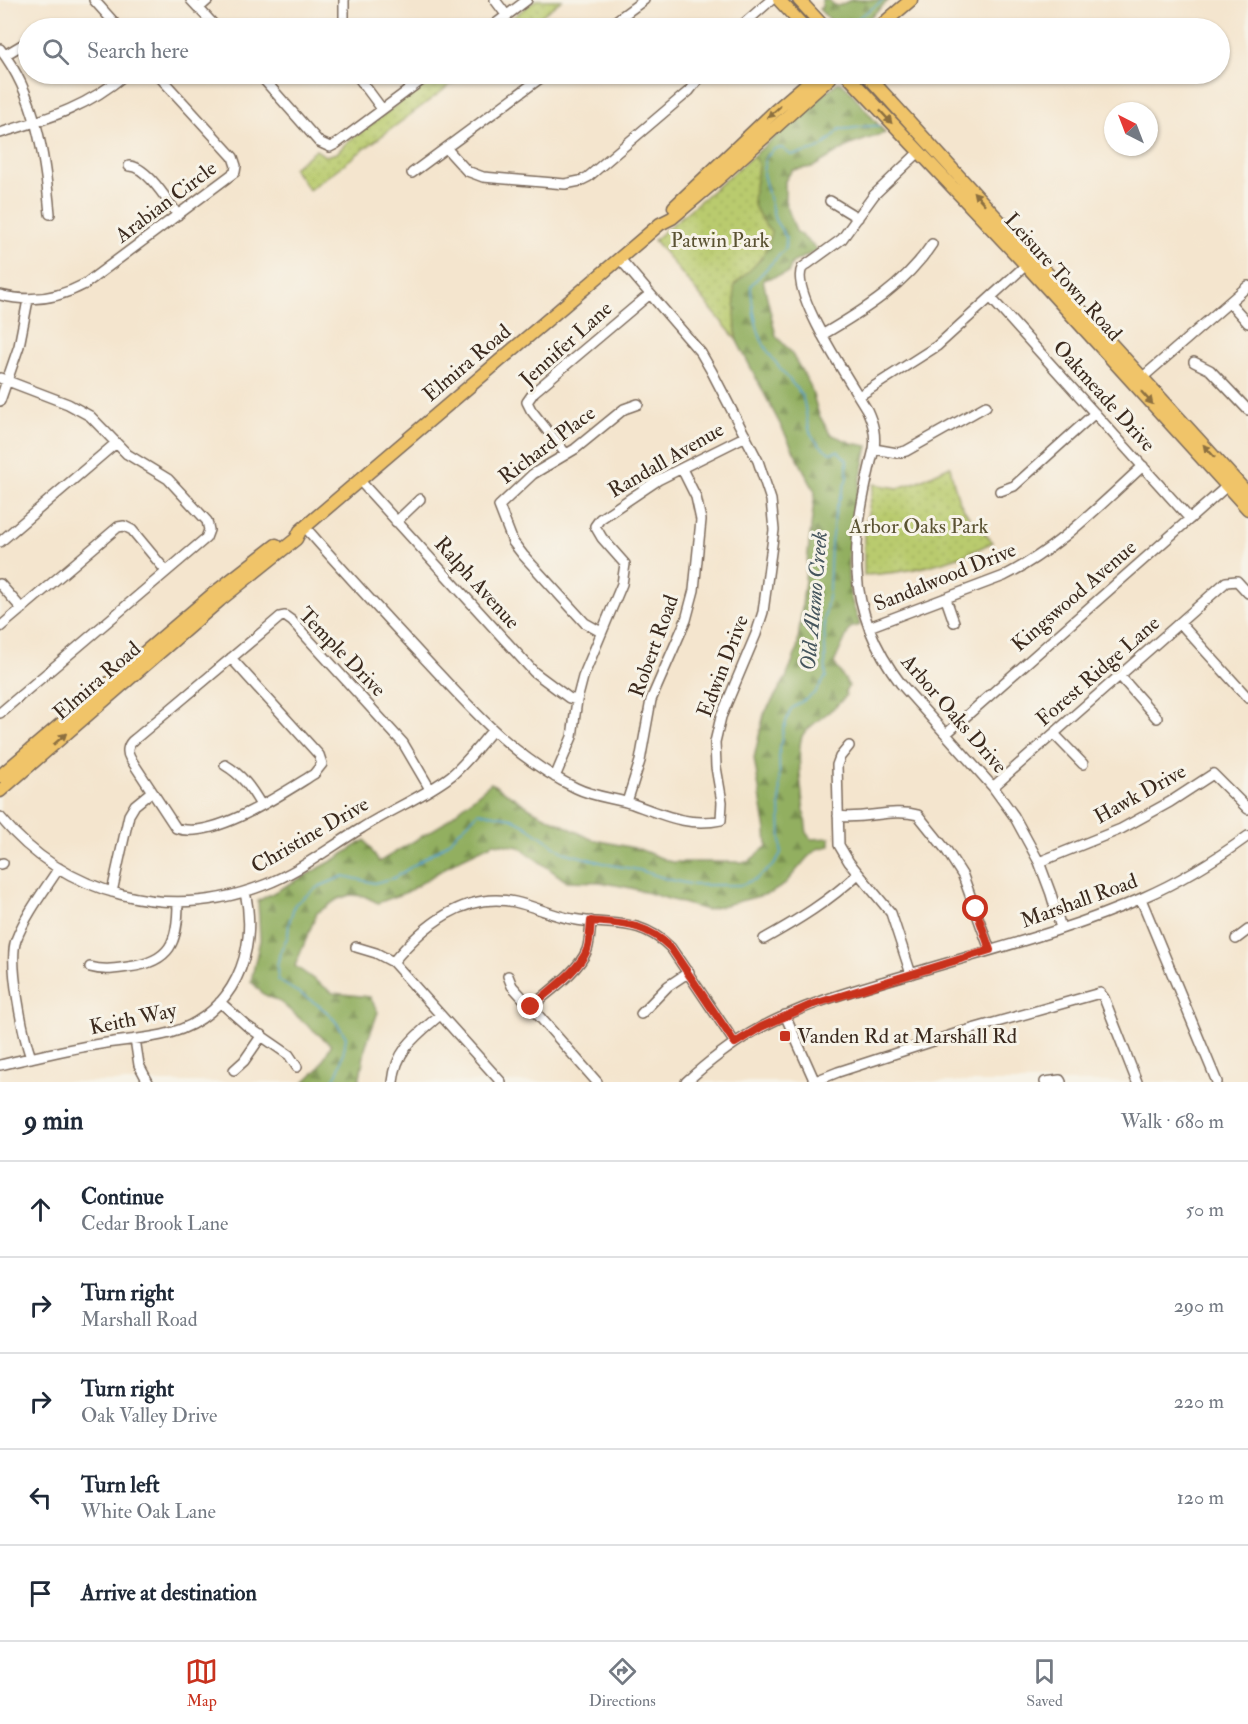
<!DOCTYPE html>
<meta charset="utf-8">
<style>
body{margin:0;font-family:"IM FELL Double Pica",serif;background:#f2f2f3;color:#1f2937}
.compass{position:absolute;left:1104px;top:102px;width:54px;height:54px;border-radius:50%;background:#fff;box-shadow:0 2px 4px #0004;rotate:318deg}
.stop{position:absolute;width:18px;height:18px;margin:-14px;border:4px solid #c8321e;border-radius:50%;background:#fff}
.stop.end{background:#c8321e;border-color:#fff;box-shadow:0 2px 6px #0008}
.list{margin:0;padding:0;list-style:none}
h2{display:flex;justify-content:space-between;align-items:center;height:78px;margin:0;padding:0 24px;font-size:26px}
h2 small{font-size:20px;font-weight:400;color:#747a83}
.list li{display:grid;grid-template-columns:39px 1fr auto;gap:18px;align-items:center;box-sizing:border-box;height:96px;padding:0 24px;border-top:2px solid #e0e1e3}
.list b{display:block;font-size:22px;white-space:nowrap}
.list p{margin:0;font-size:20px;white-space:nowrap;color:#747a83}
.list em{font-size:20px;font-style:normal;color:#747a83}
.icon{flex:none;width:33px;height:33px;fill:none;stroke:currentColor;stroke-width:2;stroke-linecap:round;stroke-linejoin:round}
.map{position:relative;flex:none;width:1248px;height:1082px;overflow:hidden}
.search{position:absolute;background:#fff;box-shadow:0 2px 4px #0004;left:18px;right:18px;top:18px;height:66px;display:flex;align-items:center;gap:15px;box-sizing:border-box;padding:0 21px;border-radius:33px;color:#747a83;font-size:22px}
.sheet{height:558px;background:#fff}
nav{display:flex;justify-content:space-around;align-items:center;box-sizing:border-box;height:84px;border-top:2px solid #e0e1e3;background:#fff;font-size:16px;color:#747a83}
nav a{display:grid;justify-items:center;gap:3px}
nav .on{color:#c8321e}
.map>svg:first-child{display:block}
.forest{fill:url(#forest-firs);stroke:#666c40;stroke-width:1.5}
.park{fill:url(#park-dots);stroke:#7a7a46;stroke-width:1.5}
.lines{fill:none;stroke-linecap:round;stroke-linejoin:round}
.stream{stroke:#58a5d1;stroke-width:1.5}
.minor-casing{stroke:#7c6b5c;stroke-width:12}
.major-casing{stroke:#7c6b5c;stroke-width:15}
.minor{stroke:#fff;stroke-width:9}
.major{stroke:#f0c469;stroke-width:12}
.oneway{fill:#8c6f40}
.route{stroke:#c8321e;stroke-width:8}
.poi-dot{fill:#c8321e;stroke:#f7f3e8;stroke-width:2}
.labels{text-anchor:middle;dominant-baseline:central;stroke-width:6;stroke-linejoin:round;paint-order:stroke}
.street-label{font-size:21px;fill:#3b2a1e;stroke:#f7f3e8}
.park-label{font-size:21px;fill:#5a5232;stroke:#f7f3e8}
.poi-label{font-size:21px;fill:#3b2a1e;stroke:#f7f3e8;text-anchor:start}
.water-label{font-size:22px;font-style:italic;fill:#45555d;stroke:#f7f3e8}
</style>
<div class="map">
<svg width="1248" height="1082" viewBox="0 0 1248 1082">
<defs>
<pattern id="forest-firs" width="22" height="20" patternUnits="userSpaceOnUse" patternTransform="scale(1.5)"><rect width="22" height="20" fill="#92af61"/><path d="M5 1l3.5 6h-7zM16 11l3.5 6h-7z" fill="#788f4f"/></pattern>
<pattern id="park-dots" width="8" height="8" patternUnits="userSpaceOnUse" patternTransform="scale(1.5)"><rect width="8" height="8" fill="#b9cb6e"/><path d="M2 2h.1M6 6h.1" fill="none" stroke="#a0ae5f" stroke-width="1.8" stroke-linecap="round"/></pattern>
</defs>
<rect width="100%" height="100%" fill="#f7f3e8"/>
<filter id="ink" filterUnits="userSpaceOnUse"><feTurbulence type="fractalNoise" baseFrequency=".0167" numOctaves="2"/><feDisplacementMap in="SourceGraphic" scale="12" xChannelSelector="R" yChannelSelector="G"/><feConvolveMatrix kernelMatrix="1 2 1 2 8 2 1 2 1" color-interpolation-filters="sRGB"/></filter>
<filter id="wash" filterUnits="userSpaceOnUse"><feTurbulence type="fractalNoise" baseFrequency=".008" numOctaves="4" result="noise"/><feDisplacementMap in="SourceGraphic" scale="24" xChannelSelector="R" yChannelSelector="G"/><feGaussianBlur stdDeviation="1.35" result="paint"/><feColorMatrix in="noise" values="0 0 0 0 0 0 0 0 0 0 0 0 0 0 0 0 0 1.4 0 .05"/><feComposite in="paint" operator="in"/></filter>
<g filter="url(#wash)">
<rect width="100%" height="100%" fill="#f4e5ce"/>
<path class="forest" d="M822,0h7l5,5 4,1 13,-6h38l-31,28h-21l-18,-19 3,-2z
M837,83h5l5,4 38,46 -35,12 -37,22 -21,3 -7,11v20l11,30 22,19 -26,13 -4,10 -25,7 13,56 14,15 20,34 9,30 11,19 22,9 16,3c-10,47 -26,99 -18,148 2,10 7,21 10,31l-10,3 -16,35 15,23 -4,5 1,5c-13,15 -30,24 -42,37 -11,13 1,82 3,101l4,5 19,-1v8l-13,3 -10,9 -23,27 -13,8 -65,17 -75,-22 -31,-6 -34,-1 -47,-34 -25,-4 -38,18 -49,31 -29,11 -14,-7 -14,-1 -12,4 -21,14 -22,53 38,27 37,4 8,15 -12,33 -7,37h-55l15,-14 12,-23 -51,-43 -17,-8 -12,-13 9,-41 -2,-39 76,-41 31,-20 14,22 62,-37 50,-42 42,27 58,29 48,10 32,13h77l19,-16 -1,-15 -12,-73 10,-44 22,-36 11,-28 18,-158 -79,-153 -2,-54 28,-27 9,-26c-27,-35 -16,-29 -13,-68l-5,-8z"/>
<path class="park" d="M536,0h26l-37,28h-27z
M438,74h27l-156,116 -16,-22 23,-18 9,6 12,-3 8,-9z
M753,156l5,8c-3,38 -14,33 13,68 -2,24 -20,37 -37,53l2,54 -82,-99z
M950,466c8,42 13,46 43,76 -41,21 -84,31 -129,33v-43l10,-48 24,4 21,-7z"/>
<g class="lines">
<path class="stream" d="M848,28l7,-8 29,-20
M331,1082c10,-10 13,-32 15,-45 -7,-11 -14,-22 -24,-29 -14,-11 -30,-18 -44,-28l-1,-13 3,-15 8,-16 1,-13 6,-19 23,-17 26,-11 30,7 20,-5 50,-32 35,-34 33,6 13,7 38,27 48,13 28,5 28,9 27,6h46l16,-6 18,-14 7,-12 -2,-99 4,-24 8,-21 24,-16 11,-16 -2,-55 5,-32 2,-48 5,-33 11,-31v-18l-9,-9 -8,2c-29,-20 -19,-29 -28,-58 -13,-16 -28,-32 -38,-50 -8,-14 -13,-44 -13,-60l34,-36 1,-12 -11,-17 -12,-46 2,-16 9,-9 8,-1 9,7c27,-4 31,-5 49,-26 17,1 23,-5 40,-3"/>
</g>
</g>
<g filter="url(#ink)">
<g class="lines">
<g class="minor-casing">
<path id="minor" d="M94,0l25,28
M191,0l26,28
M344,0v28
M495,0l12,16
M199,8l9,-8
M490,28l37,-28
M606,28l38,-28
M739,28l32,-28
M0,49c36,46 45,108 50,165
M5,55l22,-13
M259,74l60,68 11,5 6,-3 94,-70
M356,74l26,35
M0,133c49,-15 86,-25 126,-59
M447,149l20,22 16,6 82,7 15,-3 8,-4 101,-86 13,-17
M919,152l-45,43 -32,44 -40,29c-13,24 51,118 65,142 6,13 9,24 7,39 -22,90 -33,156 27,235l92,103 21,29 25,46 12,32 10,34
M129,166c18,0 39,36 49,49
M412,173l134,-99
M830,201l28,17
M0,295c30,8 57,4 85,-11l150,-112 1,-6 -3,-9 -76,-83
M991,298l199,221
M1230,303l18,20
M822,335c41,-24 83,-50 110,-91
M1194,362l16,8 38,40
M1143,377l105,-91
M0,378l68,26 22,12 37,38 41,25 39,42 2,9 -3,8 -206,175
M859,396l78,-50 89,-81
M0,401l19,-55 9,-46
M874,449l23,4 9,-2 80,-45
M566,454l-35,-44 -4,-8 7,-10 116,-98
M360,481l174,191 35,26 8,2
M1000,491l14,-5 81,-73
M396,522l24,-23
M305,527c39,45 79,88 120,132 46,49 88,99 151,129 18,9 38,10 57,16 30,11 56,23 88,16l1,-18 -6,-35 -1,-25 6,-25 35,-83 7,-22 11,-82 -3,-30 -13,-39 -46,-89 -11,-19 -81,-94
M0,542l116,-99
M0,584l22,25
M946,599l8,23
M1180,623l68,75
M0,627l118,-100 6,-1 8,4 34,41
M869,627l135,-51c54,-27 95,-70 139,-110
M601,632l-16,-9 -62,-68 -10,-13 -14,-36 34,-32 42,-25 49,-40 14,-5
M231,658l88,97 3,9 -8,10c-31,19 -101,67 -138,54l-46,-70c-4,-7 -2,-14 5,-19l138,-116 7,-6 5,-1 7,5 111,122 27,46
M1120,676l37,42
M946,734l281,-248
M1054,734l29,30
M849,746l-9,11 -3,8 2,80 10,17 42,51 20,61
M225,765c17,10 26,23 36,40
M555,777l17,-40 5,-37 6,-23 39,-93 3,-20 -23,-26 -7,-12 5,-7 58,-39 88,-44
M993,787l233,-205 11,-1 11,12
M627,802l13,-41 11,-61 35,-80 8,-30 7,-70 -5,-23 -14,-28
M838,816c26,4 54,-8 80,-1l29,36 16,25 27,74
M0,817c66,79 169,105 264,68 35,-13 66,-38 98,-57 28,-18 65,-33 90,-53 15,-13 27,-29 40,-44
M1039,862l82,-33 49,-27 43,-28 35,35
M0,864l3,-1
M112,892l17,-77 6,-10 16,-13
M1141,899l76,183
M591,921c-1,9 -1,20 -4,29 -8,21 -39,42 -56,57l66,75
M764,939c34,-19 65,-38 94,-65
M1236,939l12,-9
M356,947l20,6 17,9 108,120
M393,962c30,-36 71,-71 122,-60 19,4 38,14 57,17 40,8 67,-3 99,29l64,95
M90,967c14,4 24,2 38,0 43,-5 50,-25 50,-65
M508,976l4,10 19,21
M220,1002l27,24 42,29 8,12
M641,1014l27,-28 21,-14
M785,1015l30,67
M135,1039l4,26 9,17
M31,1058c-8,-23 -23,-96 -15,-118 10,-26 28,-49 43,-72
M0,1065c31,-7 62,-15 94,-20 25,-5 51,-5 76,-12 63,-18 89,-81 75,-141
M234,1070l10,-9 18,-26
M393,1082c3,-33 24,-47 47,-67
M686,1082c20,-18 41,-35 65,-49 55,-32 119,-47 179,-65 71,-21 145,-40 212,-70 37,-16 73,-38 106,-62
M813,1082l25,-10 120,-39 142,-40 4,5 33,84
M1045,1082l15,-2 1,2"/>
</g>
<g class="major-casing">
<path id="major" d="M779,0l26,28
M799,0l26,28
M878,28l33,-28
M846,74l180,191 222,244
M866,74l382,420
M674,207l101,-96 43,-37
M0,776l213,-182 63,-49
M0,791l220,-191 76,-61 4,-8 360,-307 12,-6 46,-39 112,-101 1,-4"/>
</g>
<use href="#minor" class="minor"/>
<use href="#major" class="major"/>
</g>
<defs><path id="oneway-solid" d="M-6-.8H1V-3.2L6.5 0L1 3.2V.8H-6Z" transform="scale(1.5)"/></defs>
<g class="oneway">
<use href="#oneway-solid" transform="translate(774 112) rotate(138)"/>
<use href="#oneway-solid" transform="translate(886 117) rotate(47)"/>
<use href="#oneway-solid" transform="translate(979 198) rotate(-132)"/>
<use href="#oneway-solid" transform="translate(1147 398) rotate(48)"/>
<use href="#oneway-solid" transform="translate(1209 451) rotate(-132)"/>
<use href="#oneway-solid" transform="translate(60 739) rotate(-41)"/>
</g>
</g>
<g class="lines" filter="url(#ink)">
<path class="route" d="M531,1007c17,-16 48,-36 56,-57 3,-9 3,-20 4,-29 33,3 55,2 80,27l64,95 26,-16 50,-22 179,-55 -14,-41"/>
</g>
<rect class="poi-dot" x="779" y="1030" width="12" height="12" rx="3"/>
<g class="labels">
<g class="street-label">
<text transform="translate(166 202) rotate(-37)">Arabian Circle</text>
<text transform="translate(1063 277) rotate(48)">Leisure Town Road</text>
<text transform="translate(566 344) rotate(-42)">Jennifer Lane</text>
<text transform="translate(467 363) rotate(-40)">Elmira Road</text>
<text transform="translate(1104 396) rotate(48)">Oakmeade Drive</text>
<text transform="translate(547 445) rotate(-37)">Richard Place</text>
<text transform="translate(666 460) rotate(-30)">Randall Avenue</text>
<text transform="translate(945 577) rotate(-22)">Sandalwood Drive</text>
<text transform="translate(477 583) rotate(48)">Ralph Avenue</text>
<text transform="translate(1074 596) rotate(-41)">Kingswood Avenue</text>
<text transform="translate(654 646) rotate(-70)">Robert Road</text>
<text transform="translate(342 652) rotate(46)">Temple Drive</text>
<text transform="translate(723 666) rotate(-69)">Edwin Drive</text>
<text transform="translate(1098 671) rotate(-41)">Forest Ridge Lane</text>
<text transform="translate(97 681) rotate(-41)">Elmira Road</text>
<text transform="translate(954 714) rotate(49)">Arbor Oaks Drive</text>
<text transform="translate(1140 794) rotate(-29)">Hawk Drive</text>
<text transform="translate(310 835) rotate(-30)">Christine Drive</text>
<text transform="translate(1079 901) rotate(-20)">Marshall Road</text>
<text transform="translate(133 1019) rotate(-12)">Keith Way</text>
</g>
<g class="park-label">
<text x="720" y="240">Patwin Park</text>
<text x="919" y="526">Arbor Oaks Park</text>
</g>
<g class="poi-label">
<text x="797" y="1036">Vanden Rd at Marshall Rd</text>
</g>
<g class="water-label">
<text transform="translate(814 601) rotate(-85)">Old Alamo Creek</text>
</g>
</g>
</svg>
<svg class="compass" viewBox="-18 -18 36 36"><path d="M0-13l5 13h-10z" fill="#e53935"/><path d="M0 13l5-13h-10z" fill="#747a83"/></svg>
<div class="stop" style="left:976px;top:909px"></div>
<div class="stop end" style="left:531px;top:1007px"></div>
<div class="search"><svg class="icon" aria-label="search" viewBox="0 0 24 24"><circle cx="10" cy="10" r="6"/><path d="M15 15l6 6"/></svg>Search here</div>
</div>
<section class="sheet">
<h2>9 min<small>Walk · 680 m</small></h2>
<ul class="list">
<li><svg class="icon" aria-label="ahead" viewBox="0 0 24 24"><path d="M12 20V5M6 11l6-6 6 6"/></svg><div><b>Continue</b><p>Cedar Brook Lane</p></div><em>50 m</em></li>
<li><svg class="icon" aria-label="right" viewBox="0 0 24 24"><path d="M7 20v-9h11M14 6l5 5-5 5"/></svg><div><b>Turn right</b><p>Marshall Road</p></div><em>290 m</em></li>
<li><svg class="icon" aria-label="right" viewBox="0 0 24 24"><path d="M7 20v-9h11M14 6l5 5-5 5"/></svg><div><b>Turn right</b><p>Oak Valley Drive</p></div><em>220 m</em></li>
<li><svg class="icon" aria-label="left" viewBox="0 0 24 24"><path d="M17 20v-9H6M10 6l-5 5 5 5"/></svg><div><b>Turn left</b><p>White Oak Lane</p></div><em>120 m</em></li>
<li><svg class="icon" aria-label="arrive" viewBox="0 0 24 24"><path d="M6 21V4h12l-3 4 3 4H6"/></svg><div><b>Arrive at destination</b></div></li>
</ul>
</section>
<nav>
<a class="on"><svg class="icon" aria-label="map" viewBox="0 0 24 24"><path d="M3 6l6-2 6 2 6-2v14l-6 2-6-2-6 2zM9 4v14M15 6v14"/></svg>Map</a>
<a><svg class="icon" aria-label="directions" viewBox="0 0 24 24"><path d="M12 3l9 9-9 9-9-9zM9 14v-3h6M13 9l2 2-2 2"/></svg>Directions</a>
<a><svg class="icon" aria-label="saved" viewBox="0 0 24 24"><path d="M7 4h10v16l-5-4-5 4z"/></svg>Saved</a>
</nav>
